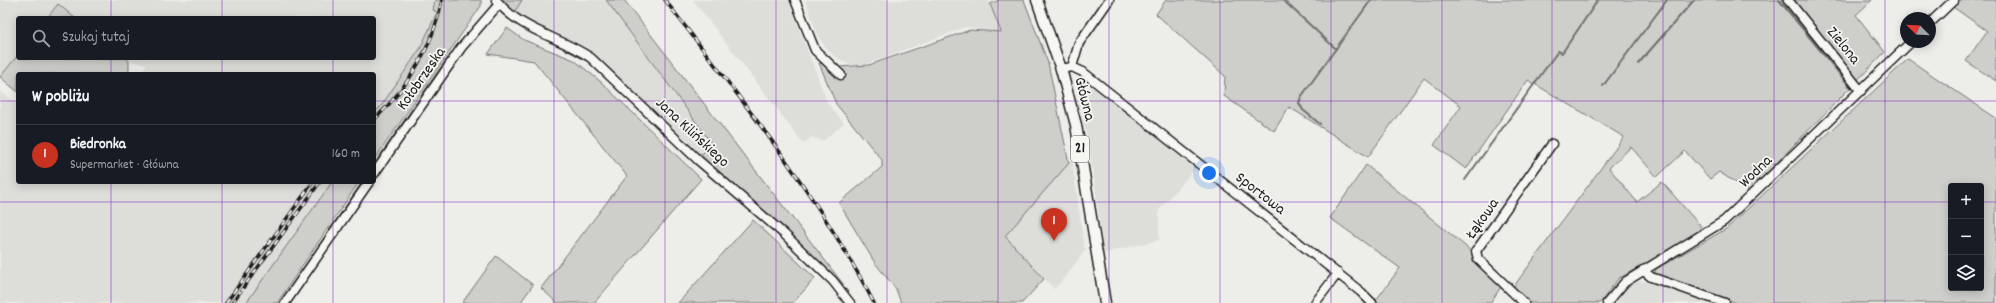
<!DOCTYPE html>
<html lang="pl">
<meta charset="utf-8">
<style>
body{margin:0;font-family:Dekko,sans-serif;background:#242831;color:#f1f3f6}
.controls{position:absolute;right:12px;bottom:12px;display:grid;overflow:hidden;border-radius:4px;box-shadow:0 2px 10px #0003}
.controls button{width:36px;height:36px;display:grid;place-items:center;padding:0;border:0;border-bottom:1px solid #363941;background:#171b24;color:#f1f3f6;font:20px sans-serif}
.compass{position:absolute;left:1900px;top:12px;width:36px;height:36px;border-radius:50%;background:#171b24;box-shadow:0 2px 10px #0003;rotate:294deg}
.you{position:absolute;left:1209px;top:173px;width:14px;height:14px;margin:-10px;border:3px solid #fff;border-radius:50%;background:#1a73e8;box-shadow:0 0 0 6px #1a73e833}
.badge{display:grid;place-items:center;width:26px;height:26px;border-radius:50%;background:#c8321e;color:#fff;font-size:13px;font-weight:700}
.pin{position:absolute;translate:-50% -33px;filter:drop-shadow(0 1px 2px #0008)}
.pin::after{content:'';position:absolute;top:21px;width:14px;height:12px;background:inherit;clip-path:polygon(0 0,100% 0,50% 100%)}
.list{margin:0;padding:0;list-style:none}
h2{display:flex;justify-content:space-between;align-items:center;height:52px;margin:0;padding:0 16px;font-size:17px}
h2 small{font-size:13px;font-weight:400;color:#9ea1a6}
.list li{display:grid;grid-template-columns:26px 1fr auto;gap:12px;align-items:center;box-sizing:border-box;height:60px;padding:0 16px;border-top:1px solid #363941}
.list b{display:block;font-size:15px;white-space:nowrap}
.list p{margin:0;font-size:13px;white-space:nowrap;color:#9ea1a6}
.list em{font-size:13px;font-style:normal;color:#9ea1a6}
.icon{flex:none;width:22px;height:22px;fill:none;stroke:currentColor;stroke-width:2;stroke-linecap:round;stroke-linejoin:round}
.map{position:relative;flex:none;width:1996px;height:303px;overflow:hidden}
.search{position:absolute;background:#171b24;box-shadow:0 2px 10px #0003;left:16px;top:16px;width:360px;height:44px;display:flex;align-items:center;gap:10px;box-sizing:border-box;padding:0 14px;border-radius:4px;color:#9ea1a6;font-size:15px}
.panel{position:absolute;background:#171b24;box-shadow:0 2px 10px #0003;left:16px;top:72px;width:360px;height:112px;border-radius:4px}
.map>svg:first-child{display:block}
.built{fill:#ddddda}
.green{fill:#cececb;stroke:#757574;fill-rule:evenodd}
.lines{fill:none;stroke-linecap:round;stroke-linejoin:round}
.stream{stroke:#6f6f6d;stroke-width:2}
.minor-casing{stroke:#1c1c1c;stroke-width:11}
.major-casing{stroke:#1c1c1c;stroke-width:13}
.minor{stroke:#f6f6f2;stroke-width:8}
.major{stroke:#f6f6f2;stroke-width:10}
.rail-casing{stroke:#1c1c1c;stroke-width:3.5}
.rail{stroke:#f6f6f2;stroke-width:2;stroke-dasharray:6;stroke-linecap:butt}
.grid{fill:none;stroke:#7b2cbf;stroke-width:1;stroke-opacity:0.55}
.labels{text-anchor:middle;dominant-baseline:central;stroke-width:3.5;stroke-linejoin:round;paint-order:stroke}
.shield{fill:#f6f6f2;stroke:#5d5d5c;stroke-width:1}
.shield-label{font-size:15px;font-weight:bold;fill:#1c1c1c}
.street-label{font-size:16px;fill:#1c1c1c;stroke:#f6f6f2}
</style>
<div class="map">
<svg width="1996" height="303" viewBox="0 0 1996 303">
<rect width="100%" height="100%" fill="#edede9"/>
<filter id="ink" filterUnits="userSpaceOnUse"><feTurbulence type="fractalNoise" baseFrequency=".025" numOctaves="2"/><feDisplacementMap in="SourceGraphic" scale="8" xChannelSelector="R" yChannelSelector="G"/><feConvolveMatrix kernelMatrix="1 2 1 2 8 2 1 2 1" color-interpolation-filters="sRGB"/></filter>
<g filter="url(#ink)">
<path class="built" d="M0,0h436l1,11 -17,38 -39,57 -7,7v-39h-234l7,-10 -18,-3 -3,-3h248v-40h-299l-17,-13 -11,13h-29v37l-18,22z
M522,0h84l104,141 -1,6 -7,7 -6,-1 -101,-98 -17,-11 -44,-18 -20,-13z
M693,0h95l40,104 16,19 -21,18 -12,-4 -7,7z
M805,0h183l13,32 -35,-5 -105,39 -11,-1 -16,-9 -10,-11 -6,-9z
M1093,87l103,80 -37,43v30l-55,13 -10,-75 -16,-87z
M0,91l18,13v78h314l-86,121h-246z
M1072,159l12,88 2,2 -19,26 -13,14 -49,-53z
M1639,281l8,1 67,21h-100l13,-15z"/>
<path class="green" d="M435,0h46v6l-107,154v-47l7,-7 39,-57 17,-37 -4,-2z
M500,0h22l-8,13z
M606,0h18l220,285 -64,-60 -84,-72 6,1 7,-7 1,-6z
M999,0h25l24,63 21,100 -64,73 39,43 -22,24h-121l-5,-14 -21,-26 -36,-60 43,-36v-7l-46,-56 -17,-41 21,4 29,-2 101,-35 31,2 -11,-28z
M1166,0h706l-16,15 29,37 -136,139 -30,-19 -9,7 -25,-28 -28,26 -26,-30 -22,21 28,34 25,-20 42,48 -86,49 -18,24h-82l-17,-16 -11,16h-112l-2,-3 24,-32 -70,-50 36,-53 148,121 110,-149 -96,-57 -62,89 -32,-24 27,-39 -37,-28 -56,79 -79,-50 -15,24 -50,-35 1,-20 -69,-62z
M1961,0h35v81l-30,-20 21,-30 -34,-24z
M58,4l17,14h-28z
M507,28l17,12 50,20 27,22 100,97 -107,124h-37l-16,-15 86,-112 -93,-115 -46,-7z
M468,32h1l-12,14 -83,121v-3l66,-96z
M18,55v3h108l3,3v9l-3,4h-108v18l-18,-15z
M1908,59l88,59v185h-259l-83,-29 2,-5 70,-40zM1951,186h30v102h-30z
M332,182h27l-82,121h-31z
M362,182h2l-82,121h-3z
M753,220l62,58 -22,25h-115z
M496,256l37,29 -13,18h-58z"/>
<g class="lines">
<path class="stream" d="M1283,0l53,49
M1779,0l73,89
M1638,64l56,-64
M1603,86l64,-86
M1320,124l-17,-14 -4,-7 2,-6 70,-97
M1465,180l93,-129 4,2 36,-53"/>
<g class="minor-casing">
<path id="minor" d="M496,0c26,32 63,36 95,58l107,102 86,74 49,47 17,22
M795,0l20,50 26,25
M1788,0l73,91
M1930,23l24,-23
M1072,67l7,-24 30,-43
M1061,69l11,-2 11,5 278,220 11,11
M374,174l87,-126 38,-44
M1643,270l8,7 74,26
M285,303l84,-121
M1315,303l23,-30
M1524,303l-46,-44 -2,-8 76,-107
M1607,303l18,-21 99,-61 187,-179"/>
</g>
<g class="major-casing">
<path id="major" d="M1037,0l24,69 15,56 29,178"/>
</g>
<use href="#minor" class="minor"/>
<use href="#major" class="major"/>
<g class="rail-casing">
<path id="rail" d="M665,0c75,98 152,193 209,303
M374,120c34,-33 59,-73 68,-120
M226,303l87,-121
M232,303l88,-121"/>
</g>
<use href="#rail" class="rail"/>
</g>
</g>
<path class="grid" d="M111,0v18M222,0v18M333,0v18M444,0v303M554,0v303M665,0v303M776,0v303M887,0v303M998,0v303M1109,0v303M1220,0v303M1331,0v303M1442,0v303M1552,0v303M1663,0v303M1774,0v303M1885,0v303M111,58v16M222,58v16M333,58v16M0,101h18M374,101h1622M111,182v121M222,182v121M333,182v121M0,202h1951M1981,202h15"/>
<g class="labels">
<rect class="shield" x="1071" y="136" width="18" height="26" rx="3"/>
<g class="shield-label">
<text x="1080" y="149">21</text>
</g>
<g class="street-label">
<text transform="translate(1843 46) rotate(51)">Zielona</text>
<text transform="translate(422 79) rotate(-55)">Kołobrzeska</text>
<text transform="translate(1084 99) rotate(76)">Główna</text>
<text transform="translate(692 133) rotate(43)">Jana Kilińskiego</text>
<text transform="translate(1756 172) rotate(-44)">Wodna</text>
<text transform="translate(1260 194) rotate(38)">Sportowa</text>
<text transform="translate(1483 219) rotate(-55)">Łąkowa</text>
</g>
</g>
</svg>
<div class="controls">
<button>+</button>
<button>−</button>
<button><svg class="icon" aria-label="layers" viewBox="0 0 24 24"><path d="M12 4l9 5-9 5-9-5zM3 14l9 5 9-5"/></svg></button>
</div>
<svg class="compass" viewBox="-18 -18 36 36"><path d="M0-13l5 13h-10z" fill="#e53935"/><path d="M0 13l5-13h-10z" fill="#9ea1a6"/></svg>
<div class="you"></div>
<div class="pin badge" style="left:1054px;top:241px">1</div>
<div class="search"><svg class="icon" aria-label="search" viewBox="0 0 24 24"><circle cx="10" cy="10" r="6"/><path d="M15 15l6 6"/></svg>Szukaj tutaj</div>
<section class="panel">
<h2>W pobliżu<small></small></h2>
<ul class="list">
<li><span class="badge">1</span><div><b>Biedronka</b><p>Supermarket · Główna</p></div><em>160 m</em></li>
</ul>
</section>
</div>
